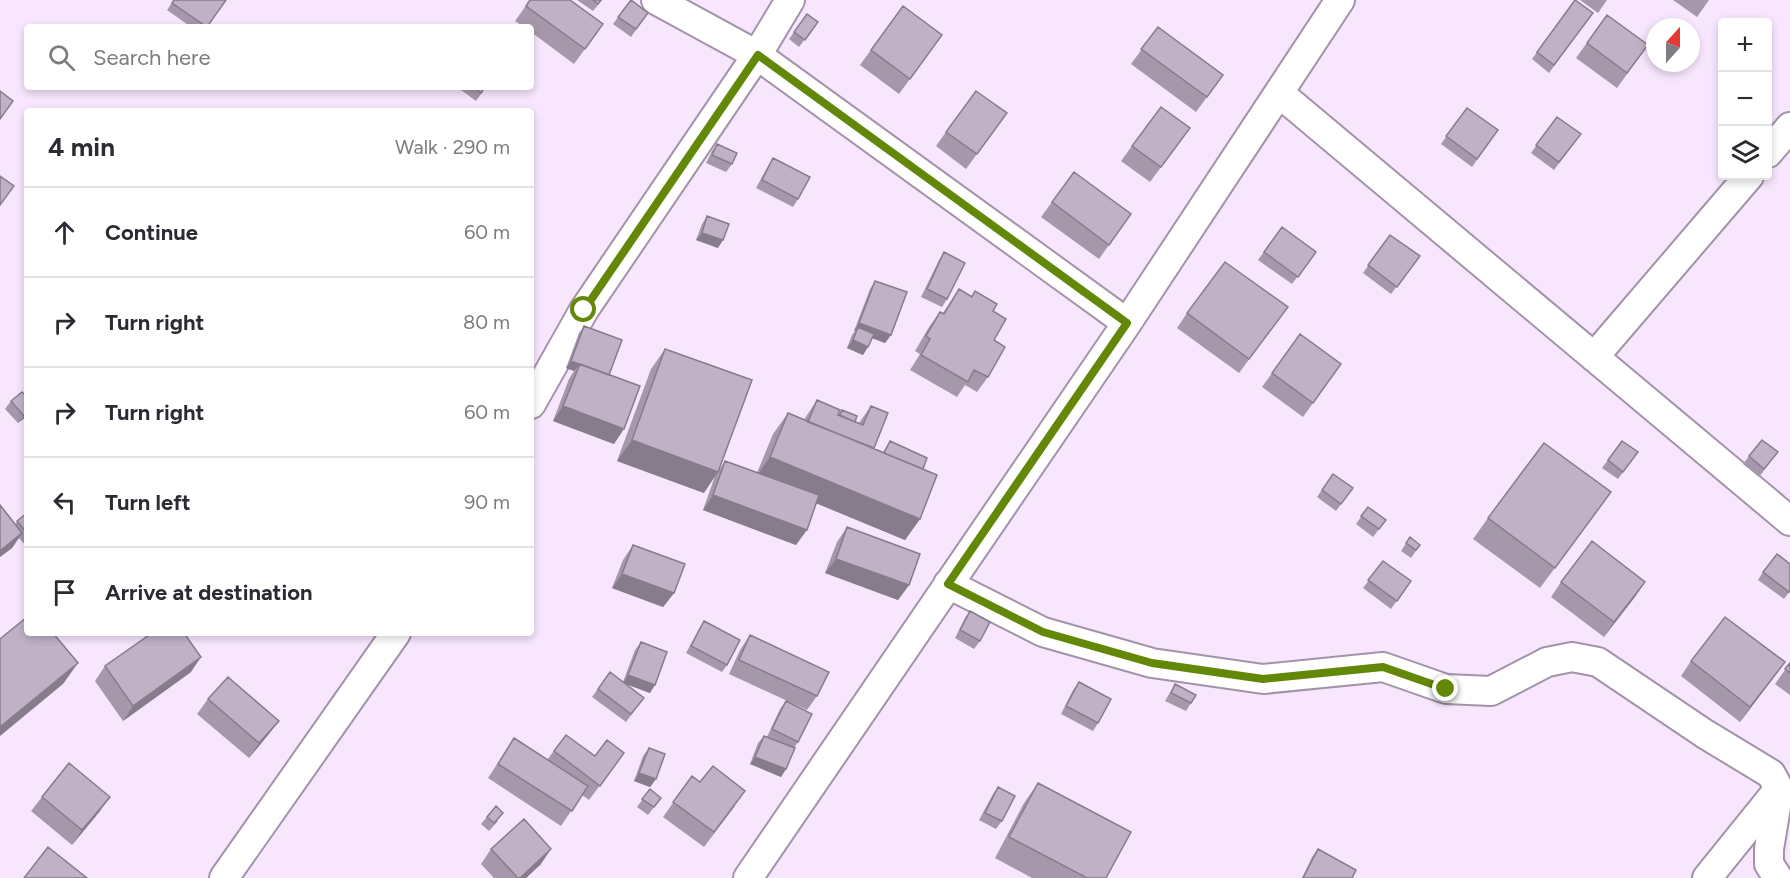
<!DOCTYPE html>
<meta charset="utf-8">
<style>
body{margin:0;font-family:Figtree,sans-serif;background:#f7f7f7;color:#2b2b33}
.controls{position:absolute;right:18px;top:18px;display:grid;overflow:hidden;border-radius:6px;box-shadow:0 3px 9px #0003}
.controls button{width:54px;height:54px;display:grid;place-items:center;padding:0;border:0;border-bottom:2px solid #e1e1e2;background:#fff;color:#2b2b33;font:30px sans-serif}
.compass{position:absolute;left:1646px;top:18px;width:54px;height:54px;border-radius:50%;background:#fff;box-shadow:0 3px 9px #0003;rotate:21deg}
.stop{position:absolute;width:18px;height:18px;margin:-14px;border:4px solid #638707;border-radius:50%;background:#fff}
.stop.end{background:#638707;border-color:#fff;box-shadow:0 2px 6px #0008}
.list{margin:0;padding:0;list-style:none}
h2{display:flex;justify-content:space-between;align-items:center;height:78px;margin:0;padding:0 24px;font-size:26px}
h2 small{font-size:20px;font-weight:400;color:#7c7c81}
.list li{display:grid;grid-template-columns:39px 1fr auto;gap:18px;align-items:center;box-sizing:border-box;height:90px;padding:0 24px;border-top:2px solid #e1e1e2}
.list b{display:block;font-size:22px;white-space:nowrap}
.list em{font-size:20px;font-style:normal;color:#7c7c81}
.icon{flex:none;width:33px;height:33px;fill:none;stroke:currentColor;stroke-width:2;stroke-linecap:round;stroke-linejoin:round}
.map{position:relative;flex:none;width:1790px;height:878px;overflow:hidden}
.search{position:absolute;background:#fff;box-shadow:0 3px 9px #0003;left:24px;top:24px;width:510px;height:66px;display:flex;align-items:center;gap:15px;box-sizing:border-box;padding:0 21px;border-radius:6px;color:#7c7c81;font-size:22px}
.panel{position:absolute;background:#fff;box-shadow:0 3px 9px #0003;left:24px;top:108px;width:510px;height:528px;border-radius:6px}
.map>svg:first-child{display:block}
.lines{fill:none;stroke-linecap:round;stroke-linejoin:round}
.minor-casing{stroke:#a393a9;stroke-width:32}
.minor{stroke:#fff;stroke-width:28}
.wall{fill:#a698ab}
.shaded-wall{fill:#877c8b}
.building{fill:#c1b1c7;stroke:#877c8b;stroke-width:1.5}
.route{stroke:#638707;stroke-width:8}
</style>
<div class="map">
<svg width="1790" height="878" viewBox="0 0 1790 878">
<rect width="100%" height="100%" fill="#f7e6fd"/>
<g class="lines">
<g class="minor-casing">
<path id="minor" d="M656,0l101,55 370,268
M1279,93l511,428
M1768,153l22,-26
M1594,357l155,-181
M531,404l53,-94 173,-255 33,-55
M948,584l95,48 109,31 111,16 120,-12 63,22 45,2 56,-29 25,-5 26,5 107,72 66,40 8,15 -10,60v15l9,14
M224,878l172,-245
M748,878l379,-555 213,-323
M1707,878l71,-88"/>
</g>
<use href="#minor" class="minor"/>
</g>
<path class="wall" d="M174,0l33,27h-16l-24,-17z
M530,0l73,24 -29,40 -43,-32v-5h-7l-9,-6z
M577,0h25l-9,11z
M631,0l17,13 -17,24 -18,-13z
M1575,0l18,13 -44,60 -17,-14z
M1580,0h27l-9,13z
M1673,0h36l-12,17z
M903,6l39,29 -43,59 -39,-29z
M807,14l11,8 -19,25 -10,-8z
M1607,15l41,30 -31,43 -41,-30z
M1158,27l65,48 -27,37 -65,-48z
M457,87h29l-10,14z
M1467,108l31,22 -26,37 -31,-23z
M1557,117l24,17 -27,36 -23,-17z
M996,128l-30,41 -30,-23 10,-14z
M1179,143l-29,39 -29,-21 11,-15z
M717,144l15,20 -6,8 -20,-9 6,-12z
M773,158l25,41 -5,8 -37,-19 12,-22z
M1074,172l57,42 -32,45 -58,-42z
M707,216l11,32 -22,-8 6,-16z
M1282,227l34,25 -24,32 -34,-24z
M1390,235l30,21 -29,38 -28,-21z
M944,252l3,47 -5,8 -21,-10 18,-37z
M875,281l16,54 -6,8 -13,-5 -9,17 -16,-7 5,-13 3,-4h-1l16,-42z
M959,289l12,7 4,-5 18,20 1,29 -6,37 -11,15 -12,-7 -8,12 -47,-27 10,-16 -5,-3 14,-24 11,-15 3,1z
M1288,307l-49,66 -62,-45 10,-15z
M584,326l25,49 5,69 -61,-23 16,-42 5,-8 -8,-3 13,-35z
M1300,334l41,30 -38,53 -41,-30z
M665,349l39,144 -87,-32 34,-92z
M27,397v19l-9,7 -13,-14 6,-8z
M817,400l21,15 4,-5 13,12 4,1 12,-17 3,42 9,4 7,-11 33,28 -3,50 -15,21 -89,-37 -20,42 -93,-35 12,-34 10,-15 32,12 16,-39 15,-21 16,7 3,-5z
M1622,441l16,11 -20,27 -16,-11z
M1778,452l-19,25 -16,-13 6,-8z
M1333,474l14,22 -11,15 -19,-14z
M1611,492l-71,96 -67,-49 15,-21z
M0,505l15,19 12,-11v34l-8,-9 -7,10 -12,9z
M1368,507l18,13 -13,17 -17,-13z
M847,527l62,58 -11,15 -73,-27 12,-31z
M1410,537l10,8 -9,13 -10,-7z
M633,545l41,48 -11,14 -51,-19 11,-28z
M1383,561l28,20 -20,28 -28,-21z
M1763,572l27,19 -6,8 -26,-19z
M1561,582h84l-41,55 -53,-40z
M970,611l10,30 -6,8 -19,-11 10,-20z
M704,621l23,44 -5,7 -36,-19 13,-24z
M750,635l67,61 -10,14 -78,-36 11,-24z
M641,642l9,51 -24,-9 18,14 -18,24 -34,-25 18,-25 13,10 12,-32z
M1691,661l83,16 -34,45 -59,-46z
M1790,663v32l-15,-11z
M105,666l86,6 -68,49 -28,-40z
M1079,682l19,41 -5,8 -32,-17 12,-24z
M1175,684l16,19 -5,8 -21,-10z
M208,699l71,22 -11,14 -19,23 -52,-44z
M786,701l12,41 -4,6 -8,21 -5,8 -31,-13 8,-21 6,-7 3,1 13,-28z
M566,735l29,21 29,-3 -35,47 -7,-5 -21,31 -73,-48 26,-40 33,22z
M649,748l7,31 -6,8 -16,-6 9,-25z
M692,776l43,30 -31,41 -41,-30z
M1038,783l68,95h-74l-37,-20 29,-55z
M998,787l4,34 -6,8 -17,-9 14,-26z
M650,789l11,9 -13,17 -11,-8z
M42,797l58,14 -28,34 -41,-34z
M487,817l11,4 -9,10 -8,-7z
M491,849l50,15 -15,14h-32l-13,-14z
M1318,849l34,29h-50l10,-21z"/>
<path class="shaded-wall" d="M702,233l21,7 -5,8 -22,-8z
M859,323l32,12 -6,8 -29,-11 2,-5 -3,4h-1z
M853,340l15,7 -5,8 -16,-7z
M571,361l38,14 -29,-11 -6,7 -8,-3z
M563,406l61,23 -10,15 -61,-23z
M27,413v3l-9,7 6,-7z
M632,440l86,32 -14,21 -87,-32z
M770,457l150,62 -15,21 -150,-62z
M713,495l94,35 -11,15 -93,-35z
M22,533l-10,15 -12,9v-6z
M836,559l73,26 -11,15 -73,-27z
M622,574l52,19 -11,14 -51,-19z
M1645,582l-10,15 -31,40 10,-15z
M201,657l-10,15 -68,49 10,-15z
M1785,662l-11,15 -34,45 10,-15z
M78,663l-15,21 -63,52v-9z
M628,675l27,10 -5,8 -27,-10z
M279,721l-11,14 -19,23 10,-15z
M755,757l31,12 -5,8 -31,-13z
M639,773l17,6 -6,8 -16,-6z
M110,797l-10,14 -28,34 10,-15z
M551,849l-10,15 -15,14h-6z"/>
<path class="building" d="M174,0h52l-19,27 -35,-24z
M530,0h40l33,24 -18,25 -59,-43z
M593,0h8l-3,4z
M631,0l17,13 -12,16 -18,-12z
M1575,0l18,13 -39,52 -17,-13z
M903,6l39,29 -32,44 -39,-29z
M807,14l11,8 -13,18 -11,-8z
M1607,15l41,30 -21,28 -40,-30z
M1158,27l65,48 -16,22 -66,-48z
M473,87h12l-4,6z
M0,91l13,10 -13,18z
M976,91l31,22 -30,41 -31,-22z
M1161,107l29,21 -29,39 -29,-21z
M1467,108l31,22 -21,29 -31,-23z
M1557,117l24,17 -22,28 -23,-17z
M717,144l20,9 -5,11 -20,-9z
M773,158l37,19 -12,22 -36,-19z
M1074,172l57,42 -22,31 -57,-43z
M0,176l14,10 -14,19z
M707,216l22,8 -6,16 -21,-7z
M1282,227l34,25 -18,25 -34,-25z
M1390,235l30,21 -23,31 -29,-22z
M944,252l21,11 -18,36 -20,-10z
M1225,262l63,45 -39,52 -62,-46z
M875,281l32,11 -16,43 -32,-12z
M959,289l13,8 3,-6 22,13 -4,7 13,8 -12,21 11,7 -17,30 -14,-7 -6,12 -47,-27 9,-16 -4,-3 14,-24 4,2z
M584,326l38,14 -13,35 -38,-14z
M858,327l16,7 -6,13 -15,-7z
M1300,334l41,30 -28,39 -41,-30z
M665,349l87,31 -34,92 -86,-32z
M580,364l60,22 -16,43 -61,-23z
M22,392l5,5v16l-3,3 -13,-15z
M817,400l23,10 -2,5 25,10 8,-19 17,7 -14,35 -66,-26z
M842,410l15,6 -2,6 -15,-7z
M788,413l149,62 -17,44 -150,-62z
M1762,440l16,12 -14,17 -15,-13z
M890,441l37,17 -4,11 -39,-16z
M1622,441l16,11 -15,20 -15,-12z
M1544,443l67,49 -56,76 -67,-50z
M725,461l94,34 -12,35 -94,-35z
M1333,474l20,14 -12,16 -19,-14z
M0,505l22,28 -22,18z
M1368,507l18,13 -7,9 -18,-13z
M27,513v20l-10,-12z
M847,527l73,27 -11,31 -73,-26z
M1410,537l10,8 -4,5 -10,-7z
M1592,541l53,41 -31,40 -53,-40z
M633,545l52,19 -11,29 -52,-19z
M1777,554l13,10v26l-1,2 -26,-20z
M1383,561l28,20 -14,20 -29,-21z
M970,611l20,11 -10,19 -20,-11z
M27,617v16h26l25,30 -78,64v-88z
M1725,617l60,45 -35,45 -59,-46z
M704,621l36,19 -13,25 -36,-19z
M152,633h32l17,24 -68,49 -28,-40z
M750,635l79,37 -12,24 -78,-36z
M641,642l26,10 -12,33 -27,-10z
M1790,663v10l-5,-4z
M610,672l34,26 -13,16 -33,-25z
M228,677l51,44 -20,22 -51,-44z
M1079,682l32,17 -13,24 -32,-17z
M1175,684l21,11 -5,8 -20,-10z
M786,701l26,13 -14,28 -26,-13z
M566,735l29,21 12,-16 17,13 -24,33 -46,-35z
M764,736l31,12 -9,21 -31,-12z
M514,738l74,48 -16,25 -74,-47z
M649,748l16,6 -9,25 -17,-6z
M69,763l41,34 -28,33 -40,-33z
M713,766l32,25 -31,41 -41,-30 19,-26 8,6z
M1038,783l93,49 -25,46h-19l-78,-41z
M998,787l17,9 -13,25 -17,-8z
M650,789l11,9 -7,9 -12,-8z
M496,806l7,7 -9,10 -7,-6z
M524,819l27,30 -31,29h-2l-27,-29z
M48,847l39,31h-63z
M1318,849l38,21 -4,8h-49z"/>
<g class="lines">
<path class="route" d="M584,310l174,-255 369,268 -179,261 95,48 109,31 111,16 120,-12 63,22"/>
</g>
</svg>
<div class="controls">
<button>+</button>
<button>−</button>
<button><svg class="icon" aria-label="layers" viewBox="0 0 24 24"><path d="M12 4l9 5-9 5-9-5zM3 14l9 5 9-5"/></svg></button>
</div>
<svg class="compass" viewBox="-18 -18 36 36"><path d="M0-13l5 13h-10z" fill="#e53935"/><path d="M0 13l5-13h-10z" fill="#7c7c81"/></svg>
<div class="stop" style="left:584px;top:310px"></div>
<div class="stop end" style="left:1446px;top:689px"></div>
<div class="search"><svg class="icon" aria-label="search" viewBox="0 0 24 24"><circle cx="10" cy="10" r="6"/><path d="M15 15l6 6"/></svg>Search here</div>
<section class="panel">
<h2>4 min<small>Walk · 290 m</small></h2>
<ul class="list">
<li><svg class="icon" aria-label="ahead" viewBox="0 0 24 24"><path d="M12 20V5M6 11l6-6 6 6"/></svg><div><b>Continue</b></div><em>60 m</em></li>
<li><svg class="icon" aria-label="right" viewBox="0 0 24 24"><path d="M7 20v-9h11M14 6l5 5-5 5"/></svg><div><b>Turn right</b></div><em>80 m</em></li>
<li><svg class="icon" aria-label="right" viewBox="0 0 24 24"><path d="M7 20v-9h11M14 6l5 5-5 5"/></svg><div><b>Turn right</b></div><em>60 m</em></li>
<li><svg class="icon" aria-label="left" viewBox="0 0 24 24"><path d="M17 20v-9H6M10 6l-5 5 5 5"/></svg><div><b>Turn left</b></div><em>90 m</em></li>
<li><svg class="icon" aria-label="arrive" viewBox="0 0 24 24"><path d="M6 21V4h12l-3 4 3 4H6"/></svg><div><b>Arrive at destination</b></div></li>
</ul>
</section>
</div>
